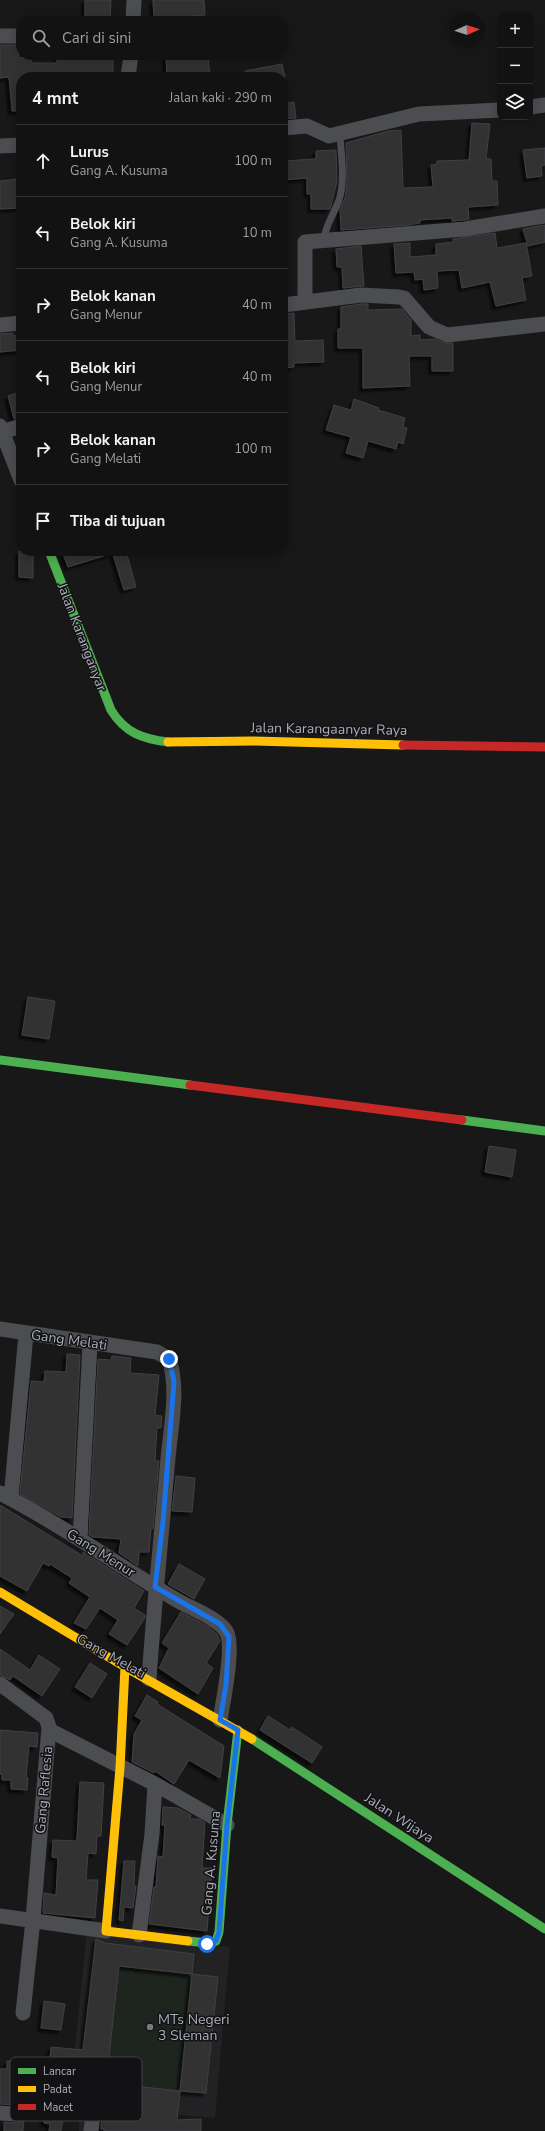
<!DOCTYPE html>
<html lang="id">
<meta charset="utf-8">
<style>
body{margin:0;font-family:"Nunito Sans",sans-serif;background:#1f2020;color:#f1f3f6}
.controls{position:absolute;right:12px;top:12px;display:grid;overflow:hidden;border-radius:8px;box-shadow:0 2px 10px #0003}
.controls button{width:36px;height:36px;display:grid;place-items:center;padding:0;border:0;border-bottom:1px solid #313232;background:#121212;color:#f1f3f6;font:20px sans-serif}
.compass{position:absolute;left:449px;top:12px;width:36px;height:36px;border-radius:50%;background:#121212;box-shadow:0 2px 10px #0003;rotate:87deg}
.stop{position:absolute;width:12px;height:12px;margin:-9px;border:3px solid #1a73e8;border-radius:50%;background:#fff}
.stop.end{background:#1a73e8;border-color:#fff;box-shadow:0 1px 4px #0008}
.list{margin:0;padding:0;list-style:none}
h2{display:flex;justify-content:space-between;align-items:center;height:52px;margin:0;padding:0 16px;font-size:17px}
h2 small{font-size:13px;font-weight:400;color:#9c9e9f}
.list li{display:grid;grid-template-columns:26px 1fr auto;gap:12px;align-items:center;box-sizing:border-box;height:72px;padding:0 16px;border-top:1px solid #313232}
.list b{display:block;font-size:15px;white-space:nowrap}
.list p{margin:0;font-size:13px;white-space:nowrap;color:#9c9e9f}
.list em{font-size:13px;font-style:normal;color:#9c9e9f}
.icon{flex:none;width:22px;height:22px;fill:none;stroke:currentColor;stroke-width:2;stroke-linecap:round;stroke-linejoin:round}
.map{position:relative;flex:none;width:545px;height:2131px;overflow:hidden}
.search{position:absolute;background:#121212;box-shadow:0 2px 10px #0003;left:16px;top:16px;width:272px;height:44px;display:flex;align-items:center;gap:10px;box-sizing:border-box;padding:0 14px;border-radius:16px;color:#9c9e9f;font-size:15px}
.panel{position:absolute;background:#121212;box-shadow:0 2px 10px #0003;left:16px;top:72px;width:272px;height:484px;border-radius:16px}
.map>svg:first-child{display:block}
.built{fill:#222224}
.green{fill:#1e251f}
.building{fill:#313132;stroke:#404144;filter:url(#shadow)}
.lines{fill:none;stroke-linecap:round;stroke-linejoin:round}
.lane{stroke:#4c4d51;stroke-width:7}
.street{stroke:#4c4d51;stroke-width:15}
.fast{stroke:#4caf50;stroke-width:9}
.slow{stroke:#ffc107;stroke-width:9}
.jam{stroke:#c62828;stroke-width:9}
.route{stroke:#1a73e8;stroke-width:5}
.poi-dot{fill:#777a80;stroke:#121214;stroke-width:1.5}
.labels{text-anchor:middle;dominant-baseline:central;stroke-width:3;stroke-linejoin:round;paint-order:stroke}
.street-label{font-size:14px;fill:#aaaeb8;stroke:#121214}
.poi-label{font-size:14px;fill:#aaaeb8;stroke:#121214;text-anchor:start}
.key{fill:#121214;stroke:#404145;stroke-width:1}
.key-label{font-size:11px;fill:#aaaeb8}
</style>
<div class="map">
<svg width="545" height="2131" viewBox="0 0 545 2131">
<defs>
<filter id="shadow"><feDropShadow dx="-3.5" dy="3.5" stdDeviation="1" flood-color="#0009"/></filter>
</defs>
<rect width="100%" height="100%" fill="#181818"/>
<path class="built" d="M87,1929l143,18 -15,171 -111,-10 -2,23h-23l-1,-22 -9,-1z"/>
<path class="green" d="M119,1966l73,8 -12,117 -74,-8z"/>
<path class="building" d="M85,0h26l-1,20 -25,-1z
M153,0h51l1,15 -51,4z
M0,45h18l1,13 12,-1 1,6h25v-8h56v21l-92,1v34h-9l-3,-34 -9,1z
M166,55h42l2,22h-43z
M282,64l3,13h-39l-1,-6z
M294,102l2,16 -13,1v-15z
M472,123l18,1 -4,35h5l1,22h5l1,24 -30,2 1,12 -5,1 -12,1v-3l-32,2v3l-12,2 -67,5 -1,-20 5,-12 2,-16 -1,-39 42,-12 13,-1 2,58 30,-1 -2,-22 6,-1v-3l32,-1z
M545,148v17l-4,1 1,10 -15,2 -4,-28z
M336,150l1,31 -6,25 -1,3h-19v-15h-4v-16l-24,2v-19l33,-2v-8z
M19,179l2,29 -21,1v-28z
M545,225v17l-17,4 -5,-17z
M495,233l2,15 29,-5 6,33 -10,2 4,22 -30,6 -6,-24 -28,6 -3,-18 -22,1 1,17 -14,2 -1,-11 -8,1 -1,-8 -18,1 -2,-29 16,-1v14l26,-2v-11l18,-2 -1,-3z
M361,246l3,40 -21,2 -1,-21h-5l-1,-18z
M361,304h7v6l34,-1 9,11v16l9,-1v5l15,-1 9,4h9v28h-21v-15h-23l1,30 -47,2v-40h-25v-19h3v-22z
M294,313l1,28 28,-1 1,22 -30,1v4l-11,1v-54z
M13,333v3l8,-1v15l-21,2v-18z
M21,392v25l-7,2 -6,-23z
M354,399l25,9 -1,2 27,8 -2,9 4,1 -4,16 -5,-2 -2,7 -28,-8 -5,17 -17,-5 5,-16 -25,-7 8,-25 17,5z
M19,551h14v27l-14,-1z
M62,551h48v3l-42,13z
M112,551h14l10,36 -12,3z
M28,997l27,4 -6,38 -27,-4z
M489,1146l27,4 -4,27 -27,-5z
M67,1354l13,1 -8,163 -11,-1 -41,-23 11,-113 13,1 1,-11 21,1z
M112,1356l19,2 -1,15 29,2 -4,40 7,1 -1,12h-4l-2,33h4l-6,68 -2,-1 -2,24h-10l-1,14 -19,-13 2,-14 -28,-2 -4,-2 9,-176 13,1z
M176,1476l19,2 -3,34 -20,-1z
M0,1505l83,51v-4l61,39 -10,17 11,7v3l-18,27 -18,-11 9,-14 -18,-12 -14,21 -12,-6 16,-26 -21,-14 3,-5 -22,-14 -1,2 -6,-3 -16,28 -27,-15z
M179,1564l26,15 -11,20 -26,-15z
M0,1606l14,8 -14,20z
M181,1612l28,15 8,7 3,7 -14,22 7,5 -15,26 -39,-26 10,-20 -7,-5z
M0,1649l30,21 9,-15 21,14 -18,27 -29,-20 -3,4 -10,-5z
M90,1663l17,11 -15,24 -17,-11z
M147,1695l11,7 -1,2 67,42 -4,32 -31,-18 -15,24 -19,-13 -1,2 -22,-11 2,-28 8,-14 -7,-4z
M268,1716l22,14 2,-3 30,20 -10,16 -52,-33z
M0,1730l38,3 -1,14 -8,-1 -3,31 2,1 -1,12 -16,-1v-9h-9v-6h-2z
M80,1782l24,1 -3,53h-4l-1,18 -8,-1 -2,27h12l-3,38 -52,-5 1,-20 12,2 2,-37 -6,-1 1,-17 23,1 1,-3z
M163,1807l15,1 13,7 -1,4h9l6,4 -3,45h10l-5,63 -58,-7 5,-37h2l2,-31 5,1 2,-32h-3z
M124,1861h11l-1,25h2l-3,22 -9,-1 -1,14 -4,-1z
M96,1939l9,4 89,11 -2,20 -73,-8 -13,117 74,8 -3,29 24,-1v12h-97v-2h-3l2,-26 -8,-4 -7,3 -22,-3 -5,32h-12l1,-7 -6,-1 7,-76 32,3z
M192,1974l26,3 -12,116 -26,-2z
M44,2001l21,3 -4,26 -20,-2z
M7,2061h14l-1,14h6l-2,34 -6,-4 -18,-1v-35h7z
M24,2120l-1,11h-19v-9l13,1z"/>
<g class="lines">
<path class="lane" d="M324,240c1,-16 12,-28 16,-43 5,-20 1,-43 0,-63"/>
<path class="street" d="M133,21l1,-21
M0,36h21
M128,77l3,-22
M530,107l15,-2
M283,128l24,-2 22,10 90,-22 81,-4
M0,146l21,-1
M305,301v-59l160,-13 80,-13
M283,305l78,-10 38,2 5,1 25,29 18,8 98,-11
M0,325l21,-2
M0,426l21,54
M2,432l19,-6
M0,1329l157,23 12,7c10,30 2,67 -1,99 -6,74 -14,147 -19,221
M0,1493c63,32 121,75 182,110 12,6 40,18 45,30 7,14 -4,70 -7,87
M11,1498l15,-164
M80,1539l10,-195
M0,1684l46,34 3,9 -16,193 -10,93
M49,1730l106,54 72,41
M0,1916l106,15
M139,1935l13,-101 3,-50
M0,2113l17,1
M91,2131l3,-23"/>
<path class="fast" d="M49,551l62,159c14,23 32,29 57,32
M0,1060l190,25
M462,1120l83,11
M252,1739l293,190
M188,1941l19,2 9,-2 3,-9 8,-107 11,-95"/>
<path class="slow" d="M168,742l86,-1 149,4
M0,1592l125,75 127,72
M125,1667l-5,101 -14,163 82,10"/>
<path class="jam" d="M403,745l142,2
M190,1085l272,35"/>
</g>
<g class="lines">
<path class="route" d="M169,1359l5,23 -11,140 -8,65 65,37 9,13 -3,48 -6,35 18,10 -11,95 -8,107 -3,9 -9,3"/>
</g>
<circle class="poi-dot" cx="150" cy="2027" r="4"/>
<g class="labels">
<g class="street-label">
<text transform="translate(82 637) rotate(69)">Jalan Karanganyar</text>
<text transform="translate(329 729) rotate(1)">Jalan Karangaanyar Raya</text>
<text transform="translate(69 1340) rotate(8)">Gang Melati</text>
<text transform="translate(101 1553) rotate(32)">Gang Menur</text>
<text transform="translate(111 1656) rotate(29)">Gang Melati</text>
<text transform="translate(44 1790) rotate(-85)">Gang Raflesia</text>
<text transform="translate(399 1818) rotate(33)">Jalan Wijaya</text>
<text transform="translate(211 1863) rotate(-85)">Gang A. Kusuma</text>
</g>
<g class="poi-label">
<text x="158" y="2019">MTs Negeri<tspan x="158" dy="16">3 Sleman</tspan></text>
</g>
</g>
<rect x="10" y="2057" width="132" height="64" rx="6" class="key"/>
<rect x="18" y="2068" width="18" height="6" fill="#4caf50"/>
<rect x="18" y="2086" width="18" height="6" fill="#ffc107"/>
<rect x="18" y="2104" width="18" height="6" fill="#c62828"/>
<g class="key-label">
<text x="43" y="2075">Lancar</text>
<text x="43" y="2093">Padat</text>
<text x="43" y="2111">Macet</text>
</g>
</svg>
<div class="controls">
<button>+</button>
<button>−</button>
<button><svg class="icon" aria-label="layers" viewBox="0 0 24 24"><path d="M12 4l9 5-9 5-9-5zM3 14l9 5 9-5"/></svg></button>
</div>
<svg class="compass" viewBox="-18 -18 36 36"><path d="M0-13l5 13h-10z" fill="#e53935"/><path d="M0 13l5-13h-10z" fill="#9c9e9f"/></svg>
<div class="stop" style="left:207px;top:1944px"></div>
<div class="stop end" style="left:169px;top:1359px"></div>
<div class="search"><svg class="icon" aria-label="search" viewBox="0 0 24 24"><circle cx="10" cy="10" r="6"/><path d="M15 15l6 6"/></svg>Cari di sini</div>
<section class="panel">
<h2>4 mnt<small>Jalan kaki · 290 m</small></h2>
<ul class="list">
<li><svg class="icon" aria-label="ahead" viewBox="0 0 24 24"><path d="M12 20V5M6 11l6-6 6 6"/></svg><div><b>Lurus</b><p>Gang A. Kusuma</p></div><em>100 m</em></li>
<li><svg class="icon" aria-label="left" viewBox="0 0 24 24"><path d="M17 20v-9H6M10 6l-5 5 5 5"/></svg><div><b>Belok kiri</b><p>Gang A. Kusuma</p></div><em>10 m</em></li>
<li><svg class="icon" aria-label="right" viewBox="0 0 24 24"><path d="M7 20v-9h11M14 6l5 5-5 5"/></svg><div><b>Belok kanan</b><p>Gang Menur</p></div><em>40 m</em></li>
<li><svg class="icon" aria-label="left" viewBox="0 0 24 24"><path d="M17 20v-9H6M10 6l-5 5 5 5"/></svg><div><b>Belok kiri</b><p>Gang Menur</p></div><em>40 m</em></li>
<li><svg class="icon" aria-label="right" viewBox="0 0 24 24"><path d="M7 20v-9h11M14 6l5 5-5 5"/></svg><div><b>Belok kanan</b><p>Gang Melati</p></div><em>100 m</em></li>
<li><svg class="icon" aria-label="arrive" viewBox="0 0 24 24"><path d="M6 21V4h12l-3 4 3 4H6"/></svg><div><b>Tiba di tujuan</b></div></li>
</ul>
</section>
</div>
